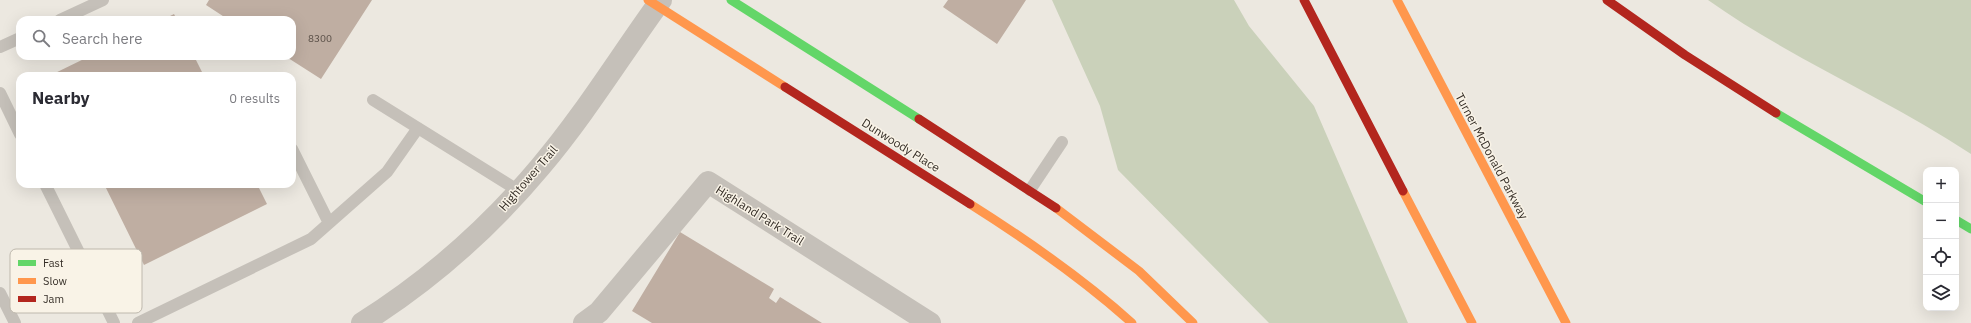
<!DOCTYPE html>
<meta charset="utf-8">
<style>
body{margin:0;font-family:"IBM Plex Sans",sans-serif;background:#f2f2f3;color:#2b2b33}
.controls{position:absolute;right:12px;bottom:12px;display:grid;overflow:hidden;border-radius:8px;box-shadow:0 4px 16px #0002}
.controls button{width:36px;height:36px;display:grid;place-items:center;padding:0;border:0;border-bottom:1px solid #e1e1e2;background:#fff;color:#2b2b33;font:20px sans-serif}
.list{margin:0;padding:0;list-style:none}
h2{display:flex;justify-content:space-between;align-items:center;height:52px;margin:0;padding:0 16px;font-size:17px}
h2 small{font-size:13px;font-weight:400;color:#7c7c81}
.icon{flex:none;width:22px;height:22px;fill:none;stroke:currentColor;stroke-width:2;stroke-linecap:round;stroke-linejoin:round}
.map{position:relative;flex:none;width:1971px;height:323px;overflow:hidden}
.search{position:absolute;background:#fff;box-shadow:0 4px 16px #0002;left:16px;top:16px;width:280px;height:44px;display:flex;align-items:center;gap:10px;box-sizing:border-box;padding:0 14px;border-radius:12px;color:#7c7c81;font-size:15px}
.panel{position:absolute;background:#fff;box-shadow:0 4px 16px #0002;left:16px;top:72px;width:280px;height:116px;border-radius:12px}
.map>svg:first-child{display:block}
.green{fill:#cad1ba}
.building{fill:#bfaea2}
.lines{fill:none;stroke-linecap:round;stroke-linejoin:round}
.lane{stroke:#c5c0b9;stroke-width:12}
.street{stroke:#c5c0b9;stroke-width:22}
.fast{stroke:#63d668;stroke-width:9}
.slow{stroke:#ff974d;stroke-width:9}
.jam{stroke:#b3261e;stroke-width:9}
.labels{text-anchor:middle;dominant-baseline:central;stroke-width:3;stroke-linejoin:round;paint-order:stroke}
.number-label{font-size:10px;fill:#584e46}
.street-label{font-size:12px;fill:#352e27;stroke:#f9f3e7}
.key{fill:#f9f3e7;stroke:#beb8ad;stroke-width:1}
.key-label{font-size:11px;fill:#352e27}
</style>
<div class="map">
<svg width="1971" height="323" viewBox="0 0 1971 323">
<rect width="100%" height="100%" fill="#ece8e0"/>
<path class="green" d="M1052,0h182l15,26 65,80 94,217h-139l-151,-153 -18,-64z
M1708,0h263v154c-84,-56 -180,-95 -263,-154z"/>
<path class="building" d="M209,0h163l-51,79 -36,-23h7v-36h-63l-23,-15z
M948,0h78l-29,44 -54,-37z
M174,14l3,6h-15z
M90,56h104l10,20h-155z
M104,184h153l10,20 -123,61z
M680,232l94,57 -5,9 7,5 4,-6 42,26h-170l-20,-12z"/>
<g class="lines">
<path class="lane" d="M60,20l43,-20
M0,47l20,-9
M0,93l20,41
M373,100l146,91
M292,149l37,74
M45,184l69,139
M1030,190l32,-48
M0,293l15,30
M138,323l173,-84 76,-67 31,-44"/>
<path class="street" d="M362,323c67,-42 128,-96 179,-157 44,-52 80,-111 120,-166
M584,323l15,-11 109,-130 222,141"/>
<path class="fast" d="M731,0l188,119
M1776,113l150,89
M1956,220l15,9"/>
<path class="slow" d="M648,0l137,87
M1397,0l169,323
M1403,191l69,132
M970,204c57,36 112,74 162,119
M1056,208l83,63 54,52"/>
<path class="jam" d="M1304,0l99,191
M1607,0l78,55 91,58
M785,87l185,117
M919,119l137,89"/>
</g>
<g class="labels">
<g class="number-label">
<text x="320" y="38">8300</text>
</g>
<g class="street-label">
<text transform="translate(901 145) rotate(32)">Dunwoody Place</text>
<text transform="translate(1492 156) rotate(62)">Turner McDonald Parkway</text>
<text transform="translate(528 178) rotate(-49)">Hightower Trail</text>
<text transform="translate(760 215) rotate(32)">Highland Park Trail</text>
</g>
</g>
<rect x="10" y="249" width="132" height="64" rx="6" class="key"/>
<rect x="18" y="260" width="18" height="6" fill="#63d668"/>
<rect x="18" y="278" width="18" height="6" fill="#ff974d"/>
<rect x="18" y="296" width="18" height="6" fill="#b3261e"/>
<g class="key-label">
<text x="43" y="267">Fast</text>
<text x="43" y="285">Slow</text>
<text x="43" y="303">Jam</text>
</g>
</svg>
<div class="controls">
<button>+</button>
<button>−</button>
<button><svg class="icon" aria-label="locate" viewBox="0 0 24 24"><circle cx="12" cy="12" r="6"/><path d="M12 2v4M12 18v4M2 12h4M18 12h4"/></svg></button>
<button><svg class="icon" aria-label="layers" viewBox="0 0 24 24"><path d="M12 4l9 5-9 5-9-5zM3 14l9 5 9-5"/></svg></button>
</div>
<div class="search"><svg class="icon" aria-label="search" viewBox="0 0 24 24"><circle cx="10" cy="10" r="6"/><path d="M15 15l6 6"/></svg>Search here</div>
<section class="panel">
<h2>Nearby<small>0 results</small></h2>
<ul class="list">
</ul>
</section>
</div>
